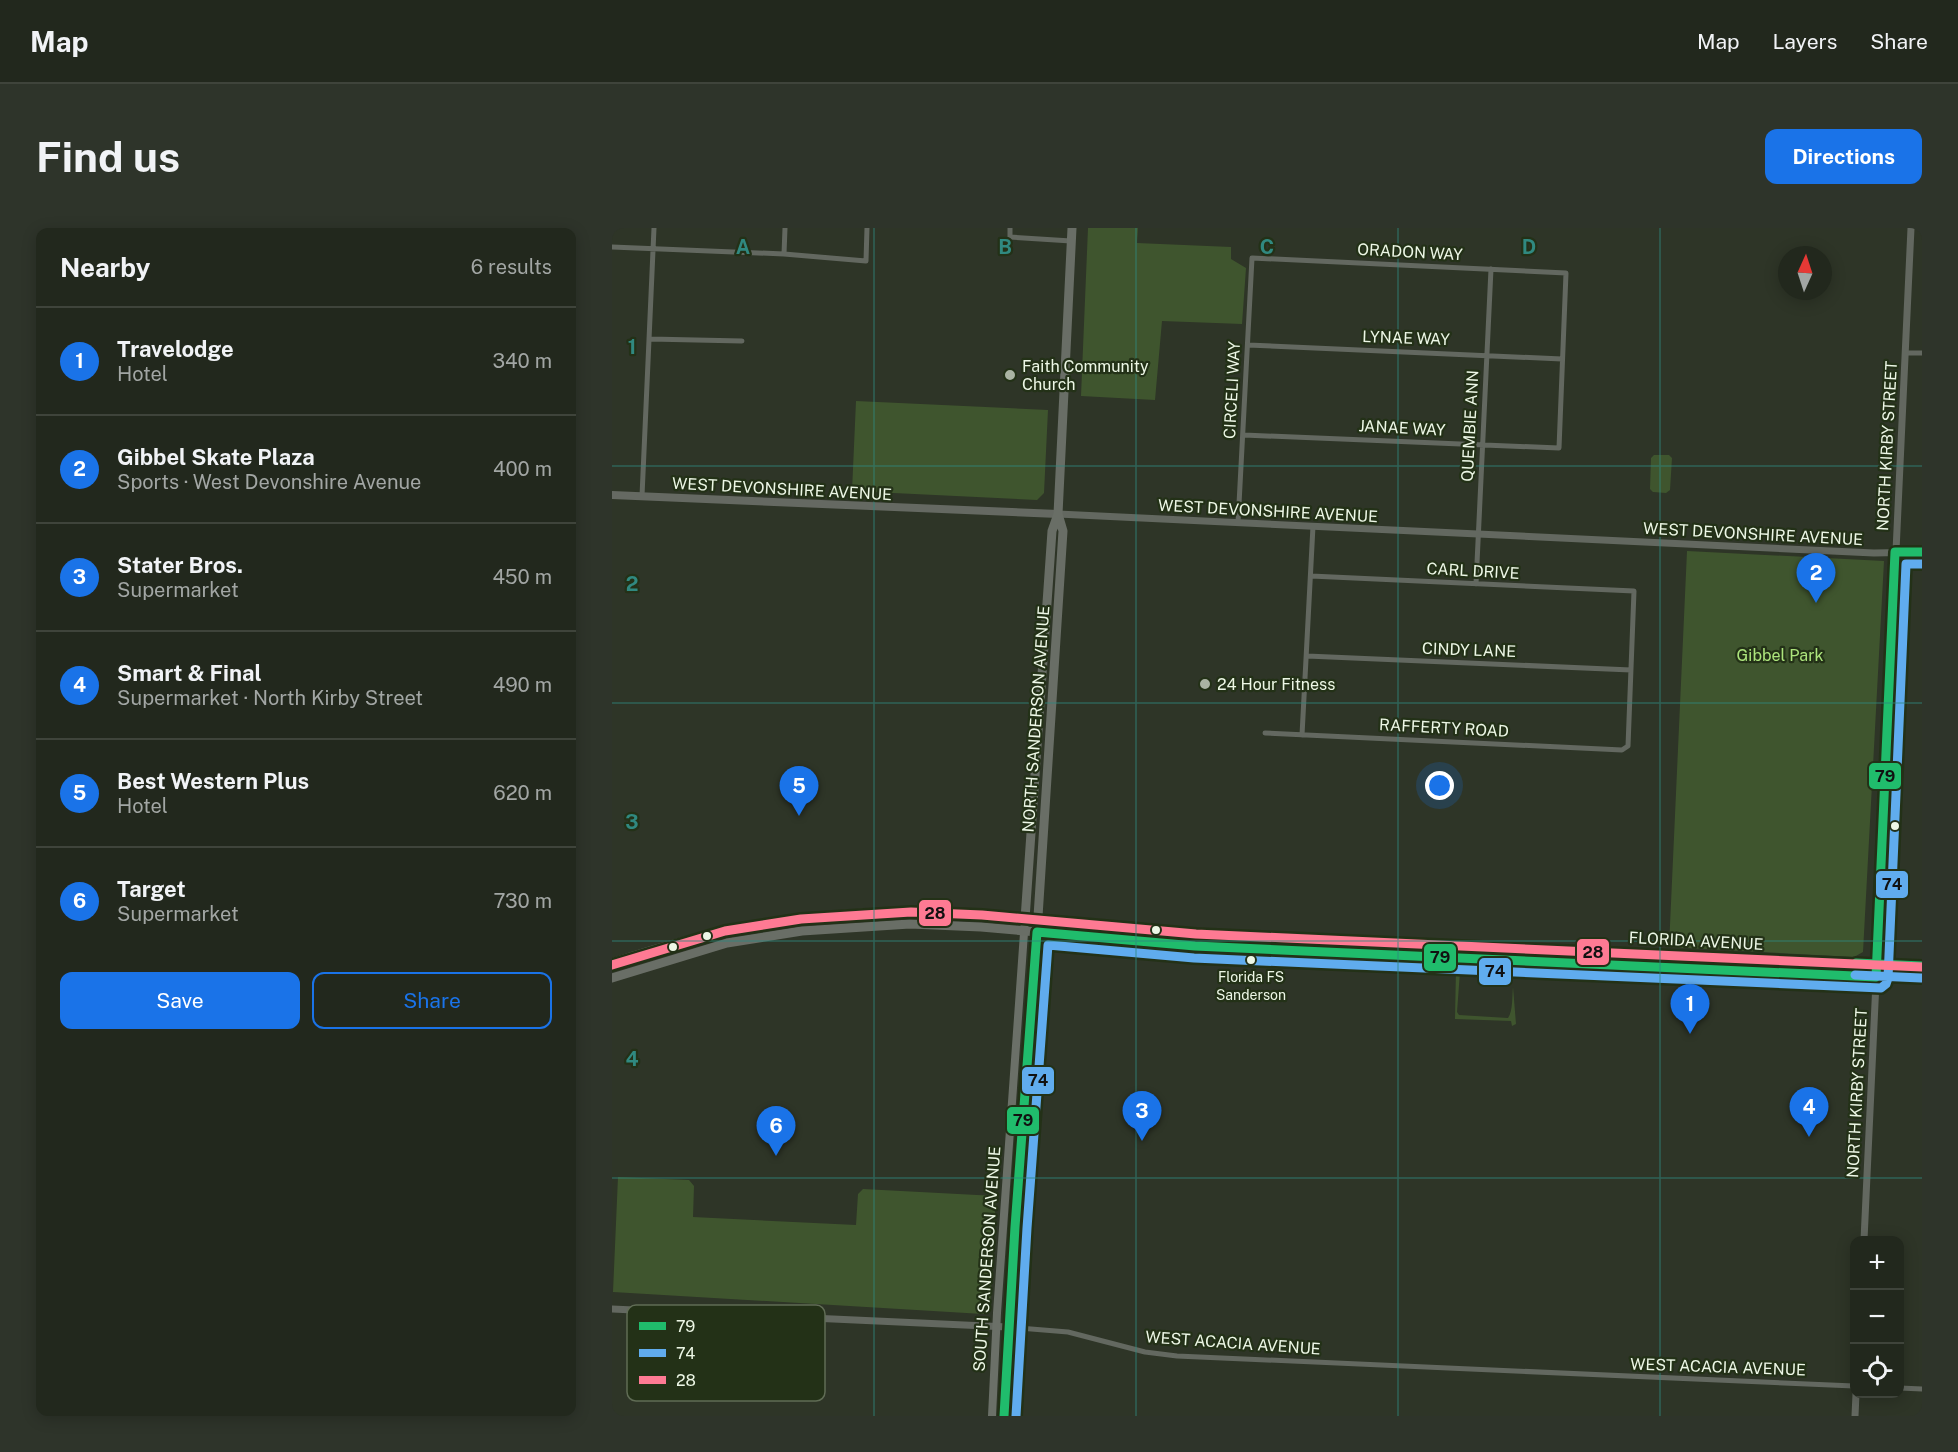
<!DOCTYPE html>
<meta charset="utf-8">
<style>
body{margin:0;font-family:"Public Sans",sans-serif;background:#2e342a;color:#f1f3f6}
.controls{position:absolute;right:18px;bottom:18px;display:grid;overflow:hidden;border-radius:12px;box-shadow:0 3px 15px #0003}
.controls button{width:54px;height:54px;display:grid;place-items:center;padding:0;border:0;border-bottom:2px solid #3f443b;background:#22281d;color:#f1f3f6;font:30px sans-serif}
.compass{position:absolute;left:1166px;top:18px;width:54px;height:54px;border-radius:50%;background:#22281d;box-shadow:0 3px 15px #0003;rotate:3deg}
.you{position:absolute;left:828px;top:558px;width:21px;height:21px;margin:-15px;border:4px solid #fff;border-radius:50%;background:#1a73e8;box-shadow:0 0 0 9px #1a73e833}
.badge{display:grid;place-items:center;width:39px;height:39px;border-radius:50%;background:#1a73e8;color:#fff;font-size:20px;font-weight:700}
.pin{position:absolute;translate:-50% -50px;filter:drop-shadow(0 2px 3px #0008)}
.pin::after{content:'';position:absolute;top:32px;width:21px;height:18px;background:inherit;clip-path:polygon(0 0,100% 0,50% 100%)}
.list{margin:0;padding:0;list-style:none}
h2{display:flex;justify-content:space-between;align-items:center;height:78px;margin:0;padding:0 24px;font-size:26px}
h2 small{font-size:20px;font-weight:400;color:#a2a6a4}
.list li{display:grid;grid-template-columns:39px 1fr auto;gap:18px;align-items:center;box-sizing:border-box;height:108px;padding:0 24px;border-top:2px solid #3f443b}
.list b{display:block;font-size:22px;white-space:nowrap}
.list p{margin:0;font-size:20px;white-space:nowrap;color:#a2a6a4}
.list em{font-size:20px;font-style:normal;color:#a2a6a4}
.actions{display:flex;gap:12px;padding:18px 24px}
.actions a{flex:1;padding:14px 0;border:2px solid #1a73e8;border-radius:12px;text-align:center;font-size:21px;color:#1a73e8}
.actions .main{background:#1a73e8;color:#fff}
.icon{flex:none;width:33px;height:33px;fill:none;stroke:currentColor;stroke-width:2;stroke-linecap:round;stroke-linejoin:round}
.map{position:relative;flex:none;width:1310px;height:1188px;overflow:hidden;border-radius:12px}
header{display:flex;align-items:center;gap:36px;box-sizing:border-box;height:84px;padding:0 30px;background:#22281d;border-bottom:2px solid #3f443b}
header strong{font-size:28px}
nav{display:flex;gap:33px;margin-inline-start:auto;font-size:21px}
.intro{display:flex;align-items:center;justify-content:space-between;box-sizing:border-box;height:144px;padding:0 36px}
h1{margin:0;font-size:42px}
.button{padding:15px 27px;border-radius:12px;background:#1a73e8;color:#fff;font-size:21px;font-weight:700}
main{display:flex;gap:36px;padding:0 36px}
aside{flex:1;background:#22281d;border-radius:12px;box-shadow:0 3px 15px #0003}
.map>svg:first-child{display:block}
.green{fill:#3f552e}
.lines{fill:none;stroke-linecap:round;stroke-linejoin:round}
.minor{stroke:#636860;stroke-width:5}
.tertiary{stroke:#636860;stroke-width:7}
.secondary{stroke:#656962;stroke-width:8}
.primary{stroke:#6b7068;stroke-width:8}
.trunk{stroke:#696e66;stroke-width:9}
.bus-1-casing{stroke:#233117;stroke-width:14}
.bus-2-casing{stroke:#233117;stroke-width:14}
.bus-3-casing{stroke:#233117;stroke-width:14}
.bus-1{stroke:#20bc6c;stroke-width:9}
.bus-2{stroke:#60acee;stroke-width:9}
.bus-3{stroke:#fe7a93;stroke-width:9}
.grid{fill:none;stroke:#308980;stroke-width:1.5;stroke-opacity:0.55}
.poi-dot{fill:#aab3a3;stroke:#233117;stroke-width:2}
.bus-dot{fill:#edf7e6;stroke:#233117;stroke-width:2}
.labels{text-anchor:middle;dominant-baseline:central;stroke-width:4.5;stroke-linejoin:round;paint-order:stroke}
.bus-label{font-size:14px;fill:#edf7e6;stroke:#233117}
.street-label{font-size:16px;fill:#edf7e6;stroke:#233117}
.poi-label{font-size:16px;fill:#edf7e6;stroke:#233117;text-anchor:start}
.park-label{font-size:16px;fill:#ace47c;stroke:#233117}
.key{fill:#233117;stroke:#606c55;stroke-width:1.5}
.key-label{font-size:16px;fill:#edf7e6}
.grid-label{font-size:20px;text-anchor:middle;font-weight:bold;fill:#308980;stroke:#233117;stroke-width:4.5;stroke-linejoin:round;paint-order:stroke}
.line-badge{stroke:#233117;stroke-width:2}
.pale-badge-label{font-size:16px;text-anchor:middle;font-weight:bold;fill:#111}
</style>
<header>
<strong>Map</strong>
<nav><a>Map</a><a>Layers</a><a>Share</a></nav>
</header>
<div class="intro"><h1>Find us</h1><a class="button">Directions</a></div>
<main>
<aside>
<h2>Nearby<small>6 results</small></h2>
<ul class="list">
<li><span class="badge">1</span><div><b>Travelodge</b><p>Hotel</p></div><em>340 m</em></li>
<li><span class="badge">2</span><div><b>Gibbel Skate Plaza</b><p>Sports · West Devonshire Avenue</p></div><em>400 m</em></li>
<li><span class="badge">3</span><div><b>Stater Bros.</b><p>Supermarket</p></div><em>450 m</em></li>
<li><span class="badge">4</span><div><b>Smart &amp; Final</b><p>Supermarket · North Kirby Street</p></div><em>490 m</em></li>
<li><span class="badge">5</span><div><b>Best Western Plus</b><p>Hotel</p></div><em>620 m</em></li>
<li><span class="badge">6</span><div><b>Target</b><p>Supermarket</p></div><em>730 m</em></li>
</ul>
<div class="actions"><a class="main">Save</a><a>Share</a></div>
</aside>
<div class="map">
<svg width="1310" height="1188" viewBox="0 0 1310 1188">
<rect width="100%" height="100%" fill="#2e3527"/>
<path class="green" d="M476,0h50l-1,15 94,4v12l15,9 -4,56 -80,-3 -7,79 -74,-4z
M244,173l192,9 -4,83 -7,7 -185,-9z
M1042,227h15l3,3 -2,32 -4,3 -13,-1 -3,-3 1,-31z
M1075,323l197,10 -21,391 -9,5 -185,-10z
M844,740h3l1,4 -3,40 2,3 49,3c5,-7 4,-22 5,-31l3,37 -4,2 -1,-5 -56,-2z
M6,949l71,3 5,6 -1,31 163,8 2,-31 5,-5 133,7 -6,112 -7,6 -370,-22z"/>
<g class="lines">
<path class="minor" d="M398,0v9l61,4
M0,19l172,7 82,7 1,-33
M172,26l1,-26
M38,111l92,2
M636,117l314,14
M1293,125h17
M30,268l12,-268
M626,295l14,-265 314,15 -7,175 -315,-13
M864,356l15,-315
M695,428l324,14
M653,505l357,17 6,-4 6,-155 -323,-15
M690,507l11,-209
M396,1099l60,5 77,20 32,4 677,30
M1288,1160l22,1"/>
<path class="tertiary" d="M446,286l816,39 48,-1
M1252,1012l47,-1012
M0,1081l396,18
M1243,1188l1,-22"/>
<path class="secondary" d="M0,267l446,19"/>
<path class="primary" d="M380,1188l5,-103 28,-394 221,17 676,30
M392,1188l11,-189 22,-295 158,14 727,33"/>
<path class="trunk" d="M0,735c71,-24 148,-42 222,-48 64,-5 128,-2 191,4l27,-388 6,-17
M0,750l115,-35 75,-12 108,-7 71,3 56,5 26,-401 -5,-17 14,-286"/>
<g class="bus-1-casing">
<path id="bus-1" d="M1244,735l66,3
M392,1188l11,-189 22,-295 158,14 681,31 19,-425h27"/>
</g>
<g class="bus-2-casing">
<path id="bus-2" d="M1243,747l66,3
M404,1188l11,-188 21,-283 146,13 687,30 5,-4 2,-6 18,-414h16"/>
</g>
<g class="bus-3-casing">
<path id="bus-3" d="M0,737l113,-34 76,-12 110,-7 71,3 214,19 726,33"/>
</g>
<use href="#bus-1" class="bus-1"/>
<use href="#bus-2" class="bus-2"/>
<use href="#bus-3" class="bus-3"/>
</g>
<path class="grid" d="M262,0v1188M524,0v1188M786,0v1188M1048,0v1188M0,238h1310M0,475h1310M0,713h1310M0,950h1310"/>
<g class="poi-dot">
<circle cx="398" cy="147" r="6"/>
<circle cx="593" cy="456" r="6"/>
</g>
<g class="bus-dot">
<circle cx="1283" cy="598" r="5"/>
<circle cx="544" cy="702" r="5"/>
<circle cx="95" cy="708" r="5"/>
<circle cx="61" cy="719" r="5"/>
<circle cx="639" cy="732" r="5"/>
</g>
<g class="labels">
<g class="bus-label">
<text x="639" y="749">Florida FS<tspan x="639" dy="18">Sanderson</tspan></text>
</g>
<g class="street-label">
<text transform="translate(798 24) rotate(3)">ORADON WAY</text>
<text transform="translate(794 110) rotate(2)">LYNAE WAY</text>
<text transform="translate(620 162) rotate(-87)">CIRCELI WAY</text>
<text transform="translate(858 198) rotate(-87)">QUEMBIE ANN</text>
<text transform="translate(790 200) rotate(3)">JANAE WAY</text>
<text transform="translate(1275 218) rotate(-87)">NORTH KIRBY STREET</text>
<text transform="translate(170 261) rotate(3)">WEST DEVONSHIRE AVENUE</text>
<text transform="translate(656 283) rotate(3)">WEST DEVONSHIRE AVENUE</text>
<text transform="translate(1141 306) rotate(3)">WEST DEVONSHIRE AVENUE</text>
<text transform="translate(861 343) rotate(3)">CARL DRIVE</text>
<text transform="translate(857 422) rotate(2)">CINDY LANE</text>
<text transform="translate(424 491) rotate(-86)">NORTH SANDERSON AVENUE</text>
<text transform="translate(832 500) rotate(3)">RAFFERTY ROAD</text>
<text transform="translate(1084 713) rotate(3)">FLORIDA AVENUE</text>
<text transform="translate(1245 865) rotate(-87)">NORTH KIRBY STREET</text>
<text transform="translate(375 1031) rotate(-86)">SOUTH SANDERSON AVENUE</text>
<text transform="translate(621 1115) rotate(4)">WEST ACACIA AVENUE</text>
<text transform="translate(1106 1139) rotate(2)">WEST ACACIA AVENUE</text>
</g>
<g class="poi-label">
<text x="410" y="138">Faith Community<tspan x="410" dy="18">Church</tspan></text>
<text x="605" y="456">24 Hour Fitness</text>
</g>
<g class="park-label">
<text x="1168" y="427">Gibbel Park</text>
</g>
</g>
<rect x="15" y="1077" width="198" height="96" rx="9" class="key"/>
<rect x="27" y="1094" width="27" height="8" fill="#20bc6c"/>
<rect x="27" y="1121" width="27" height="8" fill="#60acee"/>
<rect x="27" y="1148" width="27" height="8" fill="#fe7a93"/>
<g class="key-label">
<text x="64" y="1104">79</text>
<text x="64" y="1131">74</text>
<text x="64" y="1158">28</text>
</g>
<g class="grid-label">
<text x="131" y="26">A</text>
<text x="393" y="26">B</text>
<text x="655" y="26">C</text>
<text x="917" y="26">D</text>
<text x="20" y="126">1</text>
<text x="20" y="363">2</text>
<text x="20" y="601">3</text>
<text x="20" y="838">4</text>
</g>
<g class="line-badge">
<rect x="1256" y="534" width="34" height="28" rx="6" fill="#20bc6c"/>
<rect x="1263" y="642" width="34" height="29" rx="6" fill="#60acee"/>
<rect x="306" y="671" width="34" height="28" rx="6" fill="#fe7a93"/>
<rect x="964" y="710" width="34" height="28" rx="6" fill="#fe7a93"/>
<rect x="811" y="715" width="34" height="29" rx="6" fill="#20bc6c"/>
<rect x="866" y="729" width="34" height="29" rx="6" fill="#60acee"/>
<rect x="409" y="838" width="34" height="29" rx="6" fill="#60acee"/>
<rect x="394" y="878" width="34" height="29" rx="6" fill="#20bc6c"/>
</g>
<g class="pale-badge-label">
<text x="1273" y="554">79</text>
<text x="1280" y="662">74</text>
<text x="323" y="691">28</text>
<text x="981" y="730">28</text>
<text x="828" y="735">79</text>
<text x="883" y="749">74</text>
<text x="426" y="858">74</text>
<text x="411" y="898">79</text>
</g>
</svg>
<div class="controls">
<button>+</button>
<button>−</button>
<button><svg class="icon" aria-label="locate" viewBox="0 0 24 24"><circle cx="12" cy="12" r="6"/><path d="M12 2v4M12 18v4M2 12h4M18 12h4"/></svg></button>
</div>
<svg class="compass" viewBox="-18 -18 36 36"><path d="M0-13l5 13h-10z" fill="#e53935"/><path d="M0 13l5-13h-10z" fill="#a2a6a4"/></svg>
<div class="you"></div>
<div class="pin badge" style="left:1078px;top:806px">1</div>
<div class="pin badge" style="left:1204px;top:375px">2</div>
<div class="pin badge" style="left:530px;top:913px">3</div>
<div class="pin badge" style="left:1197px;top:909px">4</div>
<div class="pin badge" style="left:187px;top:588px">5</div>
<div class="pin badge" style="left:164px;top:928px">6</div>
</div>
</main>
